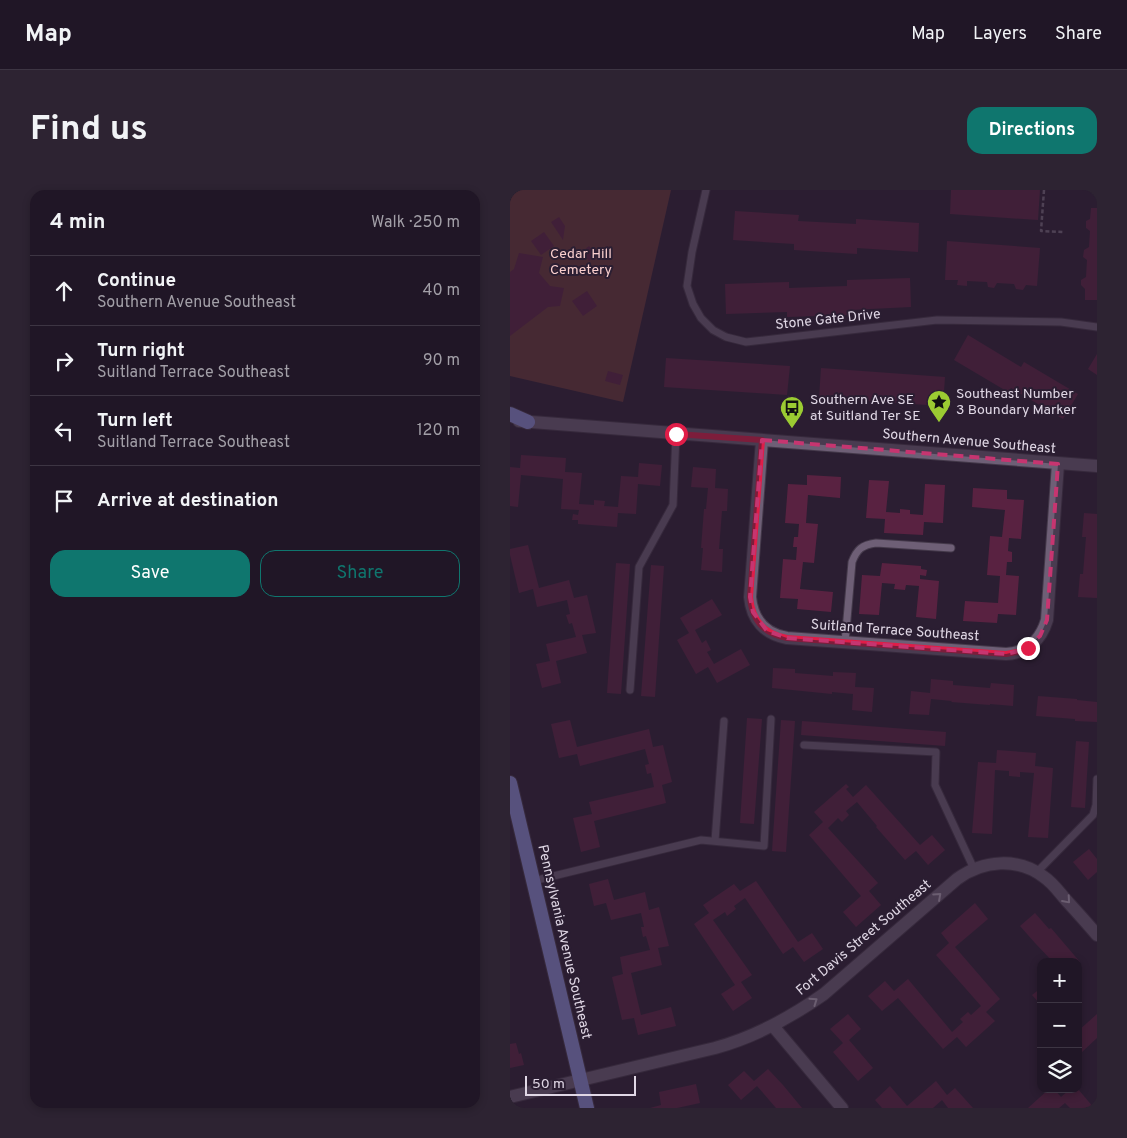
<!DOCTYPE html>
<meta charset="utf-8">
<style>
body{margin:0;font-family:Overpass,sans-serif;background:#2d2332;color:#f1f3f6}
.controls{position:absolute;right:15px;bottom:15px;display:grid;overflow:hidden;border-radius:10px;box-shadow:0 2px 8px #0003}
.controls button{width:45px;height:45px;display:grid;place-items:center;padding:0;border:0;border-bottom:1px solid #3d3543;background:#201626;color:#f1f3f6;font:25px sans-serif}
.scale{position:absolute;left:15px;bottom:12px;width:111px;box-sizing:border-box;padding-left:5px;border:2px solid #e0d7e5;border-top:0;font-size:14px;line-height:18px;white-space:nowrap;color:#e0d7e5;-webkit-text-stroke:4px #2b1e32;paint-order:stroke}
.stop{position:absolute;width:15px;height:15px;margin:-11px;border:4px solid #e11d48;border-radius:50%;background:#fff}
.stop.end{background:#e11d48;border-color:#fff;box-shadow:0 1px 5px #0008}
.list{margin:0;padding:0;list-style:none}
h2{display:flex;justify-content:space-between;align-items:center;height:65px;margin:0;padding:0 20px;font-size:21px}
h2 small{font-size:16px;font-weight:400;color:#a29fa7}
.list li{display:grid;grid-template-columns:32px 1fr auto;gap:15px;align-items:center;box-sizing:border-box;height:70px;padding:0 20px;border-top:1px solid #3d3543}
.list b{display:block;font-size:19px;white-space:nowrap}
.list p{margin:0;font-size:16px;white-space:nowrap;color:#a29fa7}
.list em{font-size:16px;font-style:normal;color:#a29fa7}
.actions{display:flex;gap:10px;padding:15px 20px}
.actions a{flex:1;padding:11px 0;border:1px solid #0f766e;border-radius:15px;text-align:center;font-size:18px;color:#0f766e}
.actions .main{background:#0f766e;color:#fff}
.icon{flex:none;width:28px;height:28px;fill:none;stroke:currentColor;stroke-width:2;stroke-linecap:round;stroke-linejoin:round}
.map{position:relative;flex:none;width:587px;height:918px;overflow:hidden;border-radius:15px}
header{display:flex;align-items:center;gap:30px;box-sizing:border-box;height:70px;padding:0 25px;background:#201626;border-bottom:1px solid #3d3543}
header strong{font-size:24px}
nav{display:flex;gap:28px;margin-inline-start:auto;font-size:18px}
.intro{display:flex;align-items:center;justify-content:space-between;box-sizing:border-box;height:120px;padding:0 30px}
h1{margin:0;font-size:35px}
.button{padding:12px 22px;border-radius:15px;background:#0f766e;color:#fff;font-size:18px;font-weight:700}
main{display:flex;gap:30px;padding:0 30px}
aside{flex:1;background:#201626;border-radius:15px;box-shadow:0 2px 8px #0003}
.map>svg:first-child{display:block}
.green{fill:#663837}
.building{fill:#592241}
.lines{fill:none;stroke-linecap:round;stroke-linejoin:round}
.service-casing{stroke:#44394a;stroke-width:9}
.minor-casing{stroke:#44394a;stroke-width:14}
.secondary-casing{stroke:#44394a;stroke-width:14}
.trunk-casing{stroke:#44394a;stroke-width:16}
.path{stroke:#786d7e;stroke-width:2.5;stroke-dasharray:4 2.5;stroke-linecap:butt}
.service{stroke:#6e5f76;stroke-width:7}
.minor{stroke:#6e5f76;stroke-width:12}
.secondary{stroke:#6e5f76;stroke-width:12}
.trunk{stroke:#8d90da;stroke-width:14}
.oneway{stroke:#b8adbe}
.route{stroke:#e11d48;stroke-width:6}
.marked{fill:none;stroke:#c63570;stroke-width:4;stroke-dasharray:10 6;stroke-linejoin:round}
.labels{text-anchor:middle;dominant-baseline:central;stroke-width:4;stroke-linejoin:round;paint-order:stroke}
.park-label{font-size:14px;fill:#facfcd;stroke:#2b1e32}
.street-label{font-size:14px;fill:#e0d7e5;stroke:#2b1e32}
.poi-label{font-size:14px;fill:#e0d7e5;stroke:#2b1e32;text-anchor:start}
</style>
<header>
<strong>Map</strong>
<nav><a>Map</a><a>Layers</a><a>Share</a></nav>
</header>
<div class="intro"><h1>Find us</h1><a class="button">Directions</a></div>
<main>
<aside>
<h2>4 min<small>Walk · 250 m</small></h2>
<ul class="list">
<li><svg class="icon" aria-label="ahead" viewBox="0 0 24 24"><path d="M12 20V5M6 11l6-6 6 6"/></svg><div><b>Continue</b><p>Southern Avenue Southeast</p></div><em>40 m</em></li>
<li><svg class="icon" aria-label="right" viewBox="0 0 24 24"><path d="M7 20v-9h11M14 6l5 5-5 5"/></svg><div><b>Turn right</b><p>Suitland Terrace Southeast</p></div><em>90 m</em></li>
<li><svg class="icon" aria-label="left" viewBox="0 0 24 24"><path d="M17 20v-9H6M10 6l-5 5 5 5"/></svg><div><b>Turn left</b><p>Suitland Terrace Southeast</p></div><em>120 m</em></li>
<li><svg class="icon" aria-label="arrive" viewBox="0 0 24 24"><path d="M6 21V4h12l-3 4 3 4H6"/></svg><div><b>Arrive at destination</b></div></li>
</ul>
<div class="actions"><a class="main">Save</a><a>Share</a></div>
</aside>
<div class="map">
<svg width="587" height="918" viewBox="0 0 587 918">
<rect width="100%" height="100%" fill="#2b1e32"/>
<path class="green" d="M0,0h161l-48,212 -113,-26z"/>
<path class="building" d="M441,0h89l-2,30 -88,-6z
M581,18h6v92h-12v-11l-4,-4v-5l5,-3 1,-17 -4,-3 1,-7 5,-3 1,-16 -4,-3v-7l4,-2z
M225,21l64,4 -1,6 58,3v-5l63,4 -1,29 -61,-4v6l-63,-4v-6l-61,-4z
M49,27l6,9 -2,14 -12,-18z
M34,42l10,14 -13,9 -10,-14z
M437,51l93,7 -3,38 -11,-1 -3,5 -7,-1 -2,-5 -17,-1 -3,5 -6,-1 -1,-5 -20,-1v5l-10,-1 1,-5h-13z
M79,56l7,9 -7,6 -7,-9z
M9,63l24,4 -4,16 11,13 14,2 -4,18 -12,1 -38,29v-64l4,-3z
M400,88l1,29 -61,3 1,5 -64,2v-5l-61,2 -1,-30 64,-2v6l58,-2v-6z
M77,101l10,15 -14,10 -11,-15z
M458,145l53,32 3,-5 54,32 -15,25 -52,-31 -3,4 -54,-32z
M587,164v21l-9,-6z
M156,168l124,8 -3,29 -123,-8z
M311,178l124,9 -2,29 -124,-8z
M98,181l15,4 -3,10 -15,-4z
M11,265l45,3 -1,14 17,1 -3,31 15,1v-5l11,1 -1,5 14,1 3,-31 17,1 1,-14 23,2 -2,21 -22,-2 -2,30 -18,-1 -1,14 -39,-3v-4h-6l1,-6 5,1 1,-5 -18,-1 2,-30 -42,-4 -3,32 -8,-1v-39l10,1z
M183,277l23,2 -1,19 13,1 -1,22h-5l-3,38h4l-1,23 -21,-2 2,-22h-2l3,-39h2l2,-21 -17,-1z
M297,285l34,2 -1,21 -32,-3 -2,28 12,1 -4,39 -11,-1 -3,27 33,3 -2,20 -34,-3 1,-10 -18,-1 3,-39 13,1 1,-13h-4l1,-10h4l1,-13 -14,-1 3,-39 19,1z
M359,290l20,1 -3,31 14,1v-4l10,1v4l13,1 2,-31 20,1 -2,38 -19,-1 -1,13 -39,-2 1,-14 -19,-1z
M463,298l34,2v9l17,1 -3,39 -12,-1 -1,13 4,1v10h-5l-1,13 13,1 -3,39 -18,-1 -1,9 -34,-2 2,-20 33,2 2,-27 -13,-1 3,-39 12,1 3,-27 -33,-3z
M574,323l13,1v84l-19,-1 2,-23h3l3,-37h-4z
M18,355l11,43 30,-8 5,18 13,-3 9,38 -14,2 5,18 -31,8 5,22 -19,5 -6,-24 14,-3 -4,-17 30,-7 -4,-14 -3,1 -3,-9 4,-1 -3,-14 -30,7 -4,-18 -14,4 -9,-38v-6z
M106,373l14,1 -9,130 -14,-1z
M372,373l39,3v3l6,1 -1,6 -6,-1v4l19,2 -3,38 -20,-2 3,-31 -13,-1 -1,5 -11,-1 1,-5 -13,-1 -3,32 -20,-1 3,-39 18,1z
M141,375l13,1 -9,131 -14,-1z
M202,409l10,16 -27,15 7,13 4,-3 5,10 -4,2 7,12 27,-15 9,16 -33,18 -9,-16 -12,7 -19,-34 12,-7 -9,-15z
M263,478l22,1v4l38,3v-4l23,1 -1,14 19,1 -2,24 -20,-2 1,-16 -21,-2v2l-60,-6z
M421,489l22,2v4l37,3 1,-5 23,2 -1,21 -23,-2v1l-39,-3 1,-1 -21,-2 -2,16 -20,-1 2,-23 19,2z
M528,506l39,3v1l20,2v20l-22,-1v-2l-39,-3z
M237,528l15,1 -8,105 -14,-1z
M60,530l7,27 72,-18 4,18 10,-2 9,37 -10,3 4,18 -72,18 6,26 -19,5 -8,-34 19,-4 -3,-12 65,-15 -3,-14 -4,1 -2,-9 4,-1 -4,-15 -65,17 -3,-12 -18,4 -8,-34z
M271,530l14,1 -9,131 -14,-1z
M292,531l144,11 -1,14 -144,-11z
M566,551l13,1 -4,66 -14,-1z
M487,560l39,3 -1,13 18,2 -5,70 -20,-1 6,-64 -14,-1v5l-11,-1v-5l-14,-1 -3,64 -20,-1 6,-71 18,1z
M336,594l3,3 -3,2 7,8 13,-12 54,60 12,-10 13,15 -17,15 -12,-14 -11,9 -29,-33 1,-1 -20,-24 -11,9 3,4 -7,7 -4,-4 -10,10 50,55 -9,8 12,14 -25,22 -13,-15 18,-16 -52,-61 14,-13 -9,-10z
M579,659l8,10v13l-9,8 -15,-18z
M98,689l6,21 31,-8 4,18 10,-3 10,39 -11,2 4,17 -31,8 10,42 30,-8 5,19 -38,9 -4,-17 -12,2 -10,-43 11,-3 -3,-17 30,-7 -4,-14 -3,1 -2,-10h3l-3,-14 -30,7 -5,-17 -12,3 -5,-22z
M246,691l42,61 14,-9 11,16 -19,13 -11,-15 -10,7 -38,-56 -11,8 2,3 -9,7 -2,-4 -12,8 39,55 -11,7 11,16 -19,13 -12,-17 14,-9 -41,-61 15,-11 -6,-8 31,-21 6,7z
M465,713l13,16 -33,28 45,52 -14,13 9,9 -29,26 -9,-10 -14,12 -45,-51 -16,13 -14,-15 17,-15 9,10 14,-12 44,53 11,-10 -3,-3 8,-7 3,3 10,-9 -45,-51 13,-12 -8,-10z
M525,723l14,16 2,-1 29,34 -2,2v-2h-25l-18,-19 -15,-17z
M531,798v17l-9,-10z
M338,824l13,15 -12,11 24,28 -15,13 -25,-29 10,-9 -13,-14z
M587,824v24l-15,14 -4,-4v-17z
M6,853l3,11 2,-1 3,12 -14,3v-24z
M258,879l15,16 19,23h-26l-19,-22 -16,14 -13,-15 16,-14 10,10z
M426,891l11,14 8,-7 18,20h-25l-6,-8 -9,8h-51l-7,-8 15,-14 17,20z
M186,894l4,19 -23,5h-27l11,-3 -2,-13z
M539,899h5l7,8 9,-8h8l16,19h-24l-5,-5 -6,5h-31z"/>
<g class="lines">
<g class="service-casing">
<path id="service" d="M196,0l-14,62 -5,34 6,18 8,14 12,12 13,7 20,5 191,-22 124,2 36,5
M335,452l7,-80c5,-13 10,-17 24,-19l75,5
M120,500l9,-123 34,-62 3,-71
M294,555l132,7 -1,33 39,84
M205,651l9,-120
M527,682l56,-57 3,-10 1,-26
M23,691l168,-41 63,6 7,-127"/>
</g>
<g class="minor-casing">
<path id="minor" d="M252,250l-12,157c2,22 14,37 37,41l219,16c21,-1 35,-14 41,-34l11,-156
M263,836l69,82
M0,907l205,-49c40,-11 75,-30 109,-54l133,-115c26,-19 61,-22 87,-2 9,6 15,15 22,23 10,11 21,23 31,35"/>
</g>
<g class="secondary-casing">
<path id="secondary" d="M9,231l578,45"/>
</g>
<g class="trunk-casing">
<path id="trunk" d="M0,224l18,8
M0,593l77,325"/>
</g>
<path class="path" d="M534,0l-3,41 22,1"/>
<use href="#service" class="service"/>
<use href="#minor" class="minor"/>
<use href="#secondary" class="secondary"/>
<use href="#trunk" class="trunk"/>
</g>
<defs><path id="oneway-chevron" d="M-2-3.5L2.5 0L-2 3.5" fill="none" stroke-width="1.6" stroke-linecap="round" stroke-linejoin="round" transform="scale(1.25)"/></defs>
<g class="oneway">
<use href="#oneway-chevron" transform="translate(428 706) rotate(-42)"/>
<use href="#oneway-chevron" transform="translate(557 710) rotate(49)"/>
<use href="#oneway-chevron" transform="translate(304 811) rotate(-35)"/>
</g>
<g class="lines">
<path class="route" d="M166,244l86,6 -12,157c2,23 14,37 37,41l219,16 11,-2 11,-4"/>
</g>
<path d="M0 0H587V918H0ZM252,250l296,24 -11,156 -7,16 -17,14 -17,4 -219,-16 -20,-7 -14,-19 -3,-15z" fill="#2b1e32" fill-opacity=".55" fill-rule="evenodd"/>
<path class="marked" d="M252,250l296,24 -11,156 -7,16 -17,14 -17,4 -219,-16 -20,-7 -14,-19 -3,-15z"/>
<defs>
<g id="sight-pin" transform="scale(1.25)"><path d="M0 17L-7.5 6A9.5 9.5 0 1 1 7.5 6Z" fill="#9bcb32" stroke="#2b1e32"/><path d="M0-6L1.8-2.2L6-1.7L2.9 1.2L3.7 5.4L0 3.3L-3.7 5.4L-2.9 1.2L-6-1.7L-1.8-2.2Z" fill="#111"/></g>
<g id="bus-pin" transform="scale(1.25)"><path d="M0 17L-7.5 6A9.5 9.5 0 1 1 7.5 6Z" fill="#9bcb32" stroke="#2b1e32"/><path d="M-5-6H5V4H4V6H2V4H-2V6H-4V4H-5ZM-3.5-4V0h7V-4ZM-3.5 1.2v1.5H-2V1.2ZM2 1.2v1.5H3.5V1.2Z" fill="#111"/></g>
</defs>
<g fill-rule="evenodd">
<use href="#sight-pin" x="429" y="212"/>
<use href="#bus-pin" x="282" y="218"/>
</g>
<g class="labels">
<g class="park-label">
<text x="71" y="64">Cedar Hill<tspan x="71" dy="16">Cemetery</tspan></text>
</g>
<g class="street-label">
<text transform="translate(318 130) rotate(-6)">Stone Gate Drive</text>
<text transform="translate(459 252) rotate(5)">Southern Avenue Southeast</text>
<text transform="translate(385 441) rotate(4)">Suitland Terrace Southeast</text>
<text transform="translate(354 748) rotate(-40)">Fort Davis Street Southeast</text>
<text transform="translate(54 752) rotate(77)">Pennsylvania Avenue Southeast</text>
</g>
<g class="poi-label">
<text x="446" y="204">Southeast Number<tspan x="446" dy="16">3 Boundary Marker</tspan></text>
<text x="300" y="210">Southern Ave SE<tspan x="300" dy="16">at Suitland Ter SE</tspan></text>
</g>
</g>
</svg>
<div class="controls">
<button>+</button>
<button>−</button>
<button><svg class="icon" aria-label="layers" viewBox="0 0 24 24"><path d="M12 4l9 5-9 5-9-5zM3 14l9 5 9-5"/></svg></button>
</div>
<div class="scale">50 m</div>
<div class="stop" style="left:166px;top:244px"></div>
<div class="stop end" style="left:518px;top:458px"></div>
</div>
</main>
